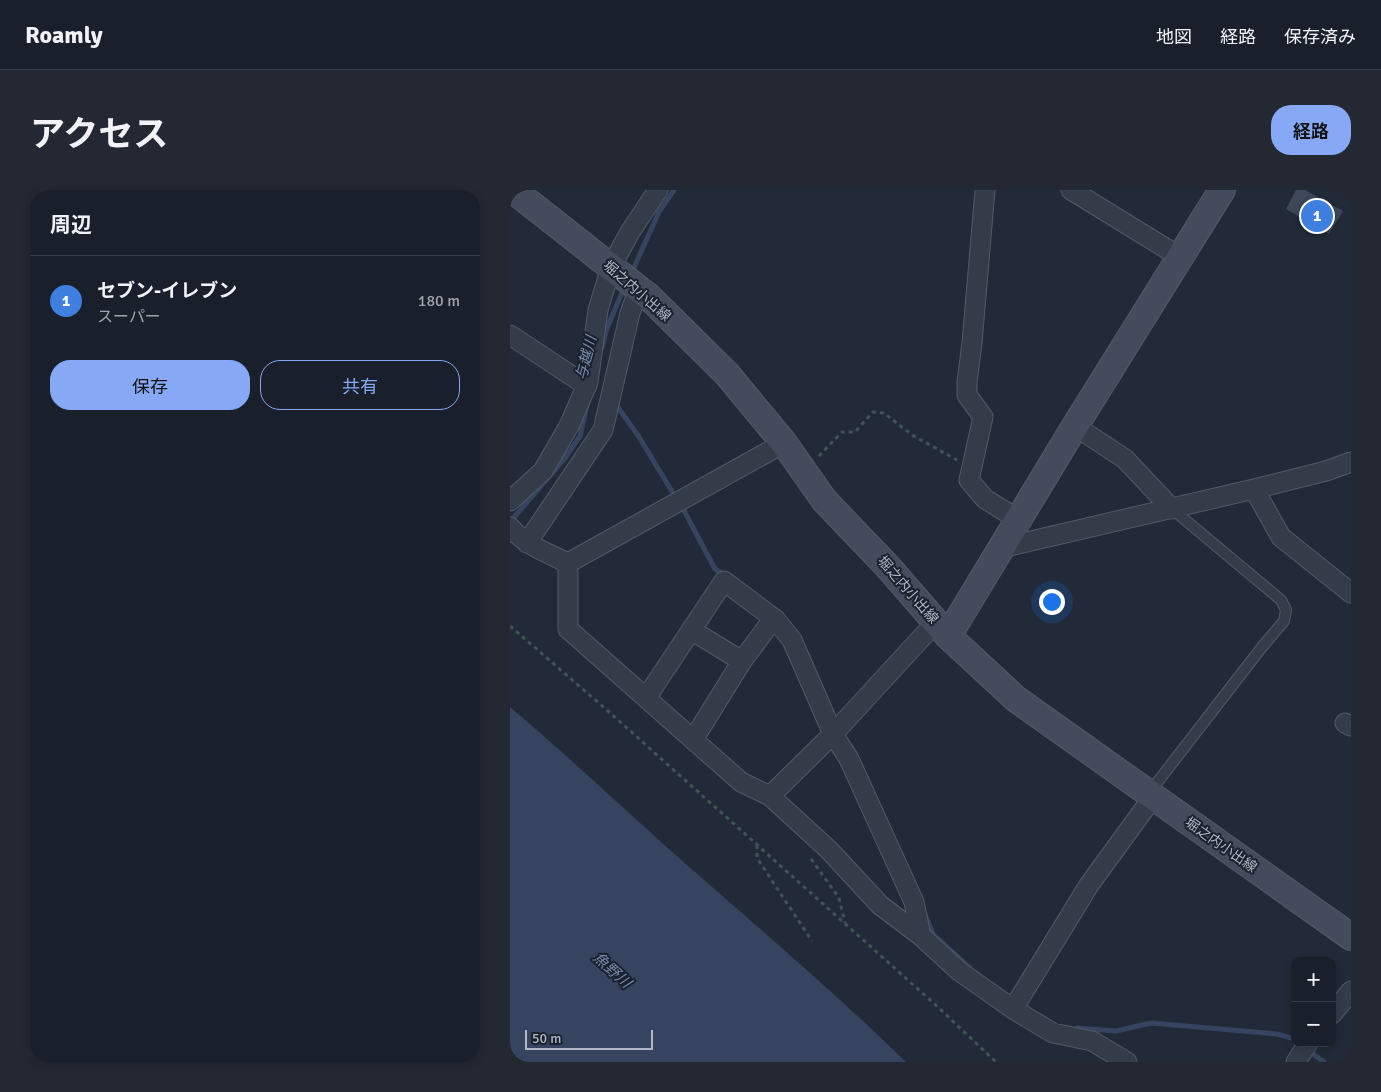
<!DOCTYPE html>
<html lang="ja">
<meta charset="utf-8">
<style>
body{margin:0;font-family:Signika,"Noto Sans JP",sans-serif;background:#232833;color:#f1f3f6}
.controls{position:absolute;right:15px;bottom:15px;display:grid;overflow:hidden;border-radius:10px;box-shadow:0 2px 8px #0003}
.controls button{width:45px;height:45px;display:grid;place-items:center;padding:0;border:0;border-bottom:1px solid #383e47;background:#1a202b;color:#f1f3f6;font:25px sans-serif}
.scale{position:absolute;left:15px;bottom:12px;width:128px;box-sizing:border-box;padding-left:5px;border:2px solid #b0b7c5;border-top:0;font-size:14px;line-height:18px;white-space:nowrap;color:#b0b7c5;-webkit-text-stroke:4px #1b212e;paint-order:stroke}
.you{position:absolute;left:541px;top:411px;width:18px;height:18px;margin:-12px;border:4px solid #fff;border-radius:50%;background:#1a73e8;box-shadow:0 0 0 8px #1a73e833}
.badge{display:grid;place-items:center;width:32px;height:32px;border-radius:50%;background:#86a8f5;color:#fff;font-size:16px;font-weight:700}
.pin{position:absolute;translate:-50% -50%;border:2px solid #fff;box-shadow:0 1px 5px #0006}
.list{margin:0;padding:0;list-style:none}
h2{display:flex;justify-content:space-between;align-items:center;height:65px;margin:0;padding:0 20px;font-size:21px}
h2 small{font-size:16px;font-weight:400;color:#9fa3a9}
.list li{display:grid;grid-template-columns:32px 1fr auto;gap:15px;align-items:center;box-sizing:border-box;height:90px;padding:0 20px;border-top:1px solid #383e47}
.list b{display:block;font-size:19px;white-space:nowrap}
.list p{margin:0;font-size:16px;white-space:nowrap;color:#9fa3a9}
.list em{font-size:16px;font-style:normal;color:#9fa3a9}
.actions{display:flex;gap:10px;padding:15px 20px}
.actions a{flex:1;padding:11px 0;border:1px solid #86a8f5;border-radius:20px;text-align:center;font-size:18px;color:#86a8f5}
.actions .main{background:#86a8f5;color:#111}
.map{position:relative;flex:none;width:841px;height:872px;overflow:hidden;border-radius:20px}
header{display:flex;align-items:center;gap:30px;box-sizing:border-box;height:70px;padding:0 25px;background:#1a202b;border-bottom:1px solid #383e47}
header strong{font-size:24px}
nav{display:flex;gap:28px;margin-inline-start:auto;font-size:18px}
.intro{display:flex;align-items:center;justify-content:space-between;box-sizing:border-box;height:120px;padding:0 30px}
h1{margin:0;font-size:35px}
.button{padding:12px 22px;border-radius:20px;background:#86a8f5;color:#111;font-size:18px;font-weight:700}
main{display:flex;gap:30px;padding:0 30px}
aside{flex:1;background:#1a202b;border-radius:20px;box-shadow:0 2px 8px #0003}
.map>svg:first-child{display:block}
.water{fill:#364460}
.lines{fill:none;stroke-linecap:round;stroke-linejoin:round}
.stream{stroke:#364460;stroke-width:5}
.building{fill:#3e4859}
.lane-casing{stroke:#535a67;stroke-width:12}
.street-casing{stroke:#535a67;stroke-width:21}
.secondary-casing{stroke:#535a67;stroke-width:28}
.path{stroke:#415357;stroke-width:3;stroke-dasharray:4 4;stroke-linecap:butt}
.lane{stroke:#353c49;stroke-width:10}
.street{stroke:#353c49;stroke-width:19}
.secondary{stroke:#434b5c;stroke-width:26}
.labels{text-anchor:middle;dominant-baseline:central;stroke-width:4;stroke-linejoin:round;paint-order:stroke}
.street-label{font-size:14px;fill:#b0b7c5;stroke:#1b212e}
.water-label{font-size:15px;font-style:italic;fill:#798bad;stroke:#1b212e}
</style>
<header>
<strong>Roamly</strong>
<nav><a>地図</a><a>経路</a><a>保存済み</a></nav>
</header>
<div class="intro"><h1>アクセス</h1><a class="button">経路</a></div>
<main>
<aside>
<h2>周辺<small></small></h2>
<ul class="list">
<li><span class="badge" style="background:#3f7fe0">1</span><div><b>セブン-イレブン</b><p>スーパー</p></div><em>180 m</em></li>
</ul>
<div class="actions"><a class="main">保存</a><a>共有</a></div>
</aside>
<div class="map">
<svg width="841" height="872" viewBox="0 0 841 872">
<rect width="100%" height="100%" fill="#222a39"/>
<path class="water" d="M0,517c51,43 100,89 150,134 82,73 167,144 246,221h-396z"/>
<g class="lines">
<path class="stream" d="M121,84l28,-62 15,-22
M92,158l5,-20 17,-40
M107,216l22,31 37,61
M171,315l34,64 10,6
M0,332l55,-64 15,-22 7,-31
M415,724l8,20 37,34
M567,838l39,3 35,-8 126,11 18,5
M798,860l16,12"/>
</g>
<path class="building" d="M786,0h9l38,21 -14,23 -43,-25z"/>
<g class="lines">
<g class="lane-casing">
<path id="lane" d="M639,603l113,-146 22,-26 2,-11 -5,-10 -109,-91"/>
</g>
<g class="street-casing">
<path id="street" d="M475,0l-13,153 -5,39v13l16,22 -14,63 16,19 34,21
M561,0l109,67
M0,145l77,51
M565,236l50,33 47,50
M744,299l27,48 70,56
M0,311l33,-30 27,-47 18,-42 10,-72 13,-43 19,-35 28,-42
M0,337c15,18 37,26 58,36v66l173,153 29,14 59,54 51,55 41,31 38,35 54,38 40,24 39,8 35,21
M17,353l76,-113 27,-117 9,-24
M491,358l253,-59 72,-18 25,-9
M58,373l216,-120
M181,440l51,31
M136,508l78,-117 52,39 16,20 41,94 16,25 65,143 7,34
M835,533l6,3
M183,550l49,-79 26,-35 8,-6
M260,606l63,-62 103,-112
M503,819l76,-124 64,-88
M822,824l19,-23
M786,872l12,-19"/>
</g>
<g class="secondary-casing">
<path id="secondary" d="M3,0l136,107 78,77 57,69 40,57 65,68 59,68 68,63 335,238
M438,446l127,-210 147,-236"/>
</g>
<path class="path" d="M309,266l23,-24h13l18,-20 11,1 28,22 45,25
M0,436l98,85 331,297 57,54
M247,655v13l55,83
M301,669l28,39 6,25"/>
<use href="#lane" class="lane"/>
<use href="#street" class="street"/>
<use href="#secondary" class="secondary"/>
</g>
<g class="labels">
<g class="street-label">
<text transform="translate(127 101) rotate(41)">堀之内小出線</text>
<text transform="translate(398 400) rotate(49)">堀之内小出線</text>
<text transform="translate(711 655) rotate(35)">堀之内小出線</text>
</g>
<g class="water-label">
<text transform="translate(76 168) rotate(-76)">与越川</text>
<text transform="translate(102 780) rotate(42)">魚野川</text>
</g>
</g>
</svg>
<div class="controls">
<button>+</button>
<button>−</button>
</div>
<div class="scale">50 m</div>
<div class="you"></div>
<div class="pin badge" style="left:807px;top:26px;background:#3f7fe0">1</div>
</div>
</main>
